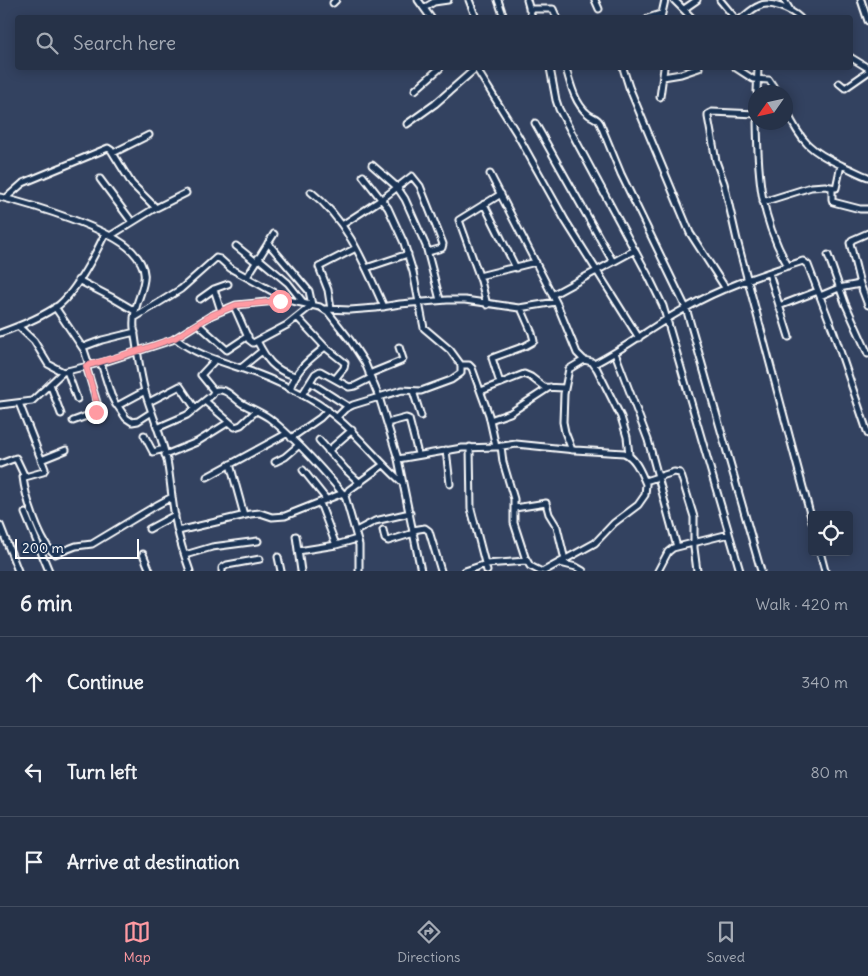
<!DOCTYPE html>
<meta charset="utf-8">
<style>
body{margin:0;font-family:Delius,sans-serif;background:#2e3a4f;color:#f1f3f6}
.controls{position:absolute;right:15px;bottom:15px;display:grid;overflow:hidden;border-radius:5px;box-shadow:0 2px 12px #0003}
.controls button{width:45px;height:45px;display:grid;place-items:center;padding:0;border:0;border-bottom:1px solid #424d60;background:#263248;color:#f1f3f6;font:25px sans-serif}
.compass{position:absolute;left:748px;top:85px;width:45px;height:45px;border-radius:50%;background:#263248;box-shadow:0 2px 12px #0003;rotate:236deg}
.scale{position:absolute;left:15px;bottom:12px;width:124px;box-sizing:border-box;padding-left:5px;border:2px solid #fff;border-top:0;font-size:14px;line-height:18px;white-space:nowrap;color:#fff;-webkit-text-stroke:4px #1d3557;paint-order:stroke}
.stop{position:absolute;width:15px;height:15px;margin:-11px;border:4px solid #ff9aa2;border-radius:50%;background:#fff}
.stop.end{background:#ff9aa2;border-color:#fff;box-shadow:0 1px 5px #0008}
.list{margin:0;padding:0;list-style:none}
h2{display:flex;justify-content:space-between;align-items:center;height:65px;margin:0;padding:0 20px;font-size:21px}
h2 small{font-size:16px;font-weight:400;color:#a4aab4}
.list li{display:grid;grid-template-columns:32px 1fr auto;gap:15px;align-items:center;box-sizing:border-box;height:90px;padding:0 20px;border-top:1px solid #424d60}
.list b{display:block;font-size:19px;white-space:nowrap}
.list em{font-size:16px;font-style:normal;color:#a4aab4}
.icon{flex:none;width:28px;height:28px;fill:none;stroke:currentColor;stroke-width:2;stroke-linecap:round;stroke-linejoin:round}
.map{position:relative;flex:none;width:868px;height:571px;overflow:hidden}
.search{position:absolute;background:#263248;box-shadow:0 2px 12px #0003;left:15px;right:15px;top:15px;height:55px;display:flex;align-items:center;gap:12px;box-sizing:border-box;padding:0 18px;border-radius:5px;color:#a4aab4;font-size:19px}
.sheet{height:335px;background:#263248}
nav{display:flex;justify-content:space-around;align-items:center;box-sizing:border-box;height:70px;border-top:1px solid #424d60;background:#263248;font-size:14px;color:#a4aab4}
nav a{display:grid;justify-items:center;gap:2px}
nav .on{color:#ff9aa2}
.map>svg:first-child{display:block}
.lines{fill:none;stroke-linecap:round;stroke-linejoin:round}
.minor-casing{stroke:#fff;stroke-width:9}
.minor{stroke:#1d3557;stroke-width:5}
.route{stroke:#ff9aa2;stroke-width:6}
</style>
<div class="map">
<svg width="868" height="571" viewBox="0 0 868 571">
<rect width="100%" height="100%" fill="#334260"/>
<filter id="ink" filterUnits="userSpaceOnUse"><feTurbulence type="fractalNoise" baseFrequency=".02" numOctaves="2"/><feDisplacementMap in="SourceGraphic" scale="10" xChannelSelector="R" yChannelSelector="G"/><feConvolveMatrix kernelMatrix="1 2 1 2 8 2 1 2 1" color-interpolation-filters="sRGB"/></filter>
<g filter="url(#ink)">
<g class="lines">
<g class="minor-casing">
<path id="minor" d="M418,0l13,18
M469,0l7,18
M498,0l6,18
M527,0l5,18
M595,0l4,9
M674,0l18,18
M720,0l15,18
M784,0l6,10
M861,0l7,21
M333,3l3,-3
M424,8l10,-6 14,-2
M529,9h24l4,9
M684,9l13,-9
M648,18l13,-4
M661,18l4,-18
M742,18c5,-4 11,-10 17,-12 11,-6 32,4 41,12
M850,57l18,11
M476,68l41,66 48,86 74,118
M550,68l6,32 3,9 90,168 14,29 77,265
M566,68c4,15 9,36 22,46 4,4 9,3 12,9l21,51 65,134 75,263
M623,68l6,19 61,146 36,56
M736,68l17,11 16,1 8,12
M663,77l18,-3 18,-6
M839,83l6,5 23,-16
M415,90l25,-22
M757,92l1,-24
M660,97l4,-29
M786,110c15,32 24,41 57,56 8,3 16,8 25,11
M756,114l-44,-2 -4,2v3l8,44 8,22 13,57 75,281
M757,122c1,55 3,95 31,144
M535,123l78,139
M407,124l28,-20 41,-36
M113,153l36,-18
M372,165l25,22 8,12 21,47 14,54
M490,174l67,130 20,49 7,7 8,2 5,7 24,48 6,20 2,18
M363,176l25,32 16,35 9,29 11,56 26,22 11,15h8l3,3 17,47 7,32
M100,179l32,43
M832,188v11l1,3 27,7h8
M311,192c37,29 54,73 73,115
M0,197c32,8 110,31 132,54 28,29 -1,44 2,77 3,23 6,46 12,67 7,22 16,43 21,65 4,22 5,45 10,68 3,14 8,29 13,43
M6,198l17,-15 85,-35 3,2 21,34 24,24
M763,202l48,-15 14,-1 11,2 5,-23
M484,204l32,64
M342,225l40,-26 30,-23 8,10 23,58 -1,4 -14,4
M868,233l-16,7 -2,3 10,41 8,21
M110,236l42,-26 34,-17
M236,246l20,16
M828,255l17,48 23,51
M258,258l30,25 15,19
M366,268l42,-14
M769,273l20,64
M479,276l57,-14
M247,277l27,-43
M78,280l33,17 24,14
M214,289l7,22
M552,295l83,-45
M820,296l19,-8 21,-4
M200,299l14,-10 14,-5
M487,305l-6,-24 -22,-61 42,-26
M234,306l15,34 4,3 34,-18 25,-20 -3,-14 -41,-48
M779,306l39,-15
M55,307l29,43 5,15
M325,309l25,1 26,-2 24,-4 47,-4h18l54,8 37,-6
M331,309l-3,-19 -9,-23 37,-19
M297,317l28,30 20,16 -1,5 -9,11
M134,318l47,-29 35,-31 4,1 10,9 49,27 5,5
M198,324l29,26 21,-14
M18,326l16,15 14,23 15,8
M0,333c20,-7 42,-16 59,-28 17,-14 37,-52 46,-71
M175,338c23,19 53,25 80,35 19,7 38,16 55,26 39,22 61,56 93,84
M257,341c10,19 16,29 38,35
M83,347l19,-7 33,-8
M615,353l33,87 29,107
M101,363l10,32 5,10h3l26,-14
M594,364c32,-16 60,-39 92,-56 36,-21 77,-34 117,-47l5,4 26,68 34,101
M241,368l21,-17
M67,371l10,28
M369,374l32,-13 2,-2 -4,-12
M310,382l39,25
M500,383l-8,-25 33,-12 9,-5 -2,-8 -11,-25
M50,384l11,30
M290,389c7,-21 19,-29 35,-42
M214,391c12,-4 18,6 27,12 9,5 19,9 28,15 25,19 55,53 76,78
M413,391l8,25
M481,391l43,-17 7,3 13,10 20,1
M302,395l13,-21 5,-3 29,16 6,-1 16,-8
M205,401l30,26 6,-2 15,-14
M149,402l31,-16 15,22
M0,405l32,-4 31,-29 41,-10 68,-22 40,-25 24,-10 52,-5 32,7 8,5 22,28 15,23 14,34 19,62 23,112
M117,405l9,13 6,4 6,-1 14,-9
M337,417l8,-8 8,-4 49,-15 19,1 30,-11 10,-7v-8
M490,420l20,-7 40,-26
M73,421l19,-7 7,-5 -13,-43
M387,423l19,-5 3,1 9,35
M157,428l30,-13 25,-20 2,-4 -13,-16 14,-15
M144,435l9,17 11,-3
M291,438l29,-20 8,-8
M319,440l26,29 15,14
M501,446l2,16 11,37v24l11,34 5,9 10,5
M470,447l1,62 16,62
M446,450l4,34
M572,450l-7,-18 -2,-10 1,-28 5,-25 15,-9
M328,451l24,-21
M165,455l32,-13 32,-20
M398,459l64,-11 34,-1 20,-3 59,6 49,3c12,5 17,20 22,31l-1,11 -7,10 -24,18 -19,20 -51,28
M41,460l25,-10
M275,462l10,-5 13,-11
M0,464l16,-6 9,19 18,-5 2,-3 -26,-66
M230,464l14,51
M303,470l24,30
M23,477c2,18 17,67 32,77l21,-8 16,-2 65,-39 15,-8
M207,477l79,-43
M645,481l29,-9 6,1 1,2 13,42v31l3,23
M320,503l16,42
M515,508l31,-5 3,11 8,13 8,33
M25,513l24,58
M0,525l18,46
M149,529l26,-14
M383,530l2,9 3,2 26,-8
M413,530l12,-2 4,3 12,40
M178,531l72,-17 10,-1 12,4 13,-1 58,-23
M356,531l19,-10 35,-8
M296,536l5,35
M298,551l38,-6 21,-6
M820,552l5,19
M143,554l7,17
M185,555l27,-8 46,-6
M278,557l3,14
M560,563l16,4 7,4
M222,571v-3l5,-3 33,-6
M359,571v-26l-14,-49 4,-6 34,-25
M465,571l21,-7 40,-3
M658,571l10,-19 5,-4 56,-14"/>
</g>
<use href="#minor" class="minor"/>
</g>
</g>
<g class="lines" filter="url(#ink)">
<path class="route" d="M96,412l2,-5 -12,-41 58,-17 31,-11 37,-23 24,-10 44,-4"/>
</g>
</svg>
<div class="controls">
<button><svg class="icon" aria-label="locate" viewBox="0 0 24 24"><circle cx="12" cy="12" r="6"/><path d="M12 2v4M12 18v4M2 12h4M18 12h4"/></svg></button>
</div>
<svg class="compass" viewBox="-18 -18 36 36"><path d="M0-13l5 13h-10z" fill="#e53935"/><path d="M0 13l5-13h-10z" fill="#a4aab4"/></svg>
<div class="scale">200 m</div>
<div class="stop" style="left:280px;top:301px"></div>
<div class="stop end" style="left:96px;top:412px"></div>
<div class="search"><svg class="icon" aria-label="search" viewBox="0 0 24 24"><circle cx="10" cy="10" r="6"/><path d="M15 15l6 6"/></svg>Search here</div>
</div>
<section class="sheet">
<h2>6 min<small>Walk · 420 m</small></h2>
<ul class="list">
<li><svg class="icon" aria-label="ahead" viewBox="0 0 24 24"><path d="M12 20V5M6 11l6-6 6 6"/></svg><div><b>Continue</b></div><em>340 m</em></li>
<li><svg class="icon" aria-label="left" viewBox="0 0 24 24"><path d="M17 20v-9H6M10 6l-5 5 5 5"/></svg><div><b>Turn left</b></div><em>80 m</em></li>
<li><svg class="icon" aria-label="arrive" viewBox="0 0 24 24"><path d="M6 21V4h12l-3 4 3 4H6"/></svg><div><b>Arrive at destination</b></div></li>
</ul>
</section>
<nav>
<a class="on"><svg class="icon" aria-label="map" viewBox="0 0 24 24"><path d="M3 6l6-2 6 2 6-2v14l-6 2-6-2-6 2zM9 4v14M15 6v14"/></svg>Map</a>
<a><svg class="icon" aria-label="directions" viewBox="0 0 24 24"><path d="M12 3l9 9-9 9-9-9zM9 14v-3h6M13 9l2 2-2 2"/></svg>Directions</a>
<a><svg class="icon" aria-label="saved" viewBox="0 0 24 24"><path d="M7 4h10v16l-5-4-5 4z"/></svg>Saved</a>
</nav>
